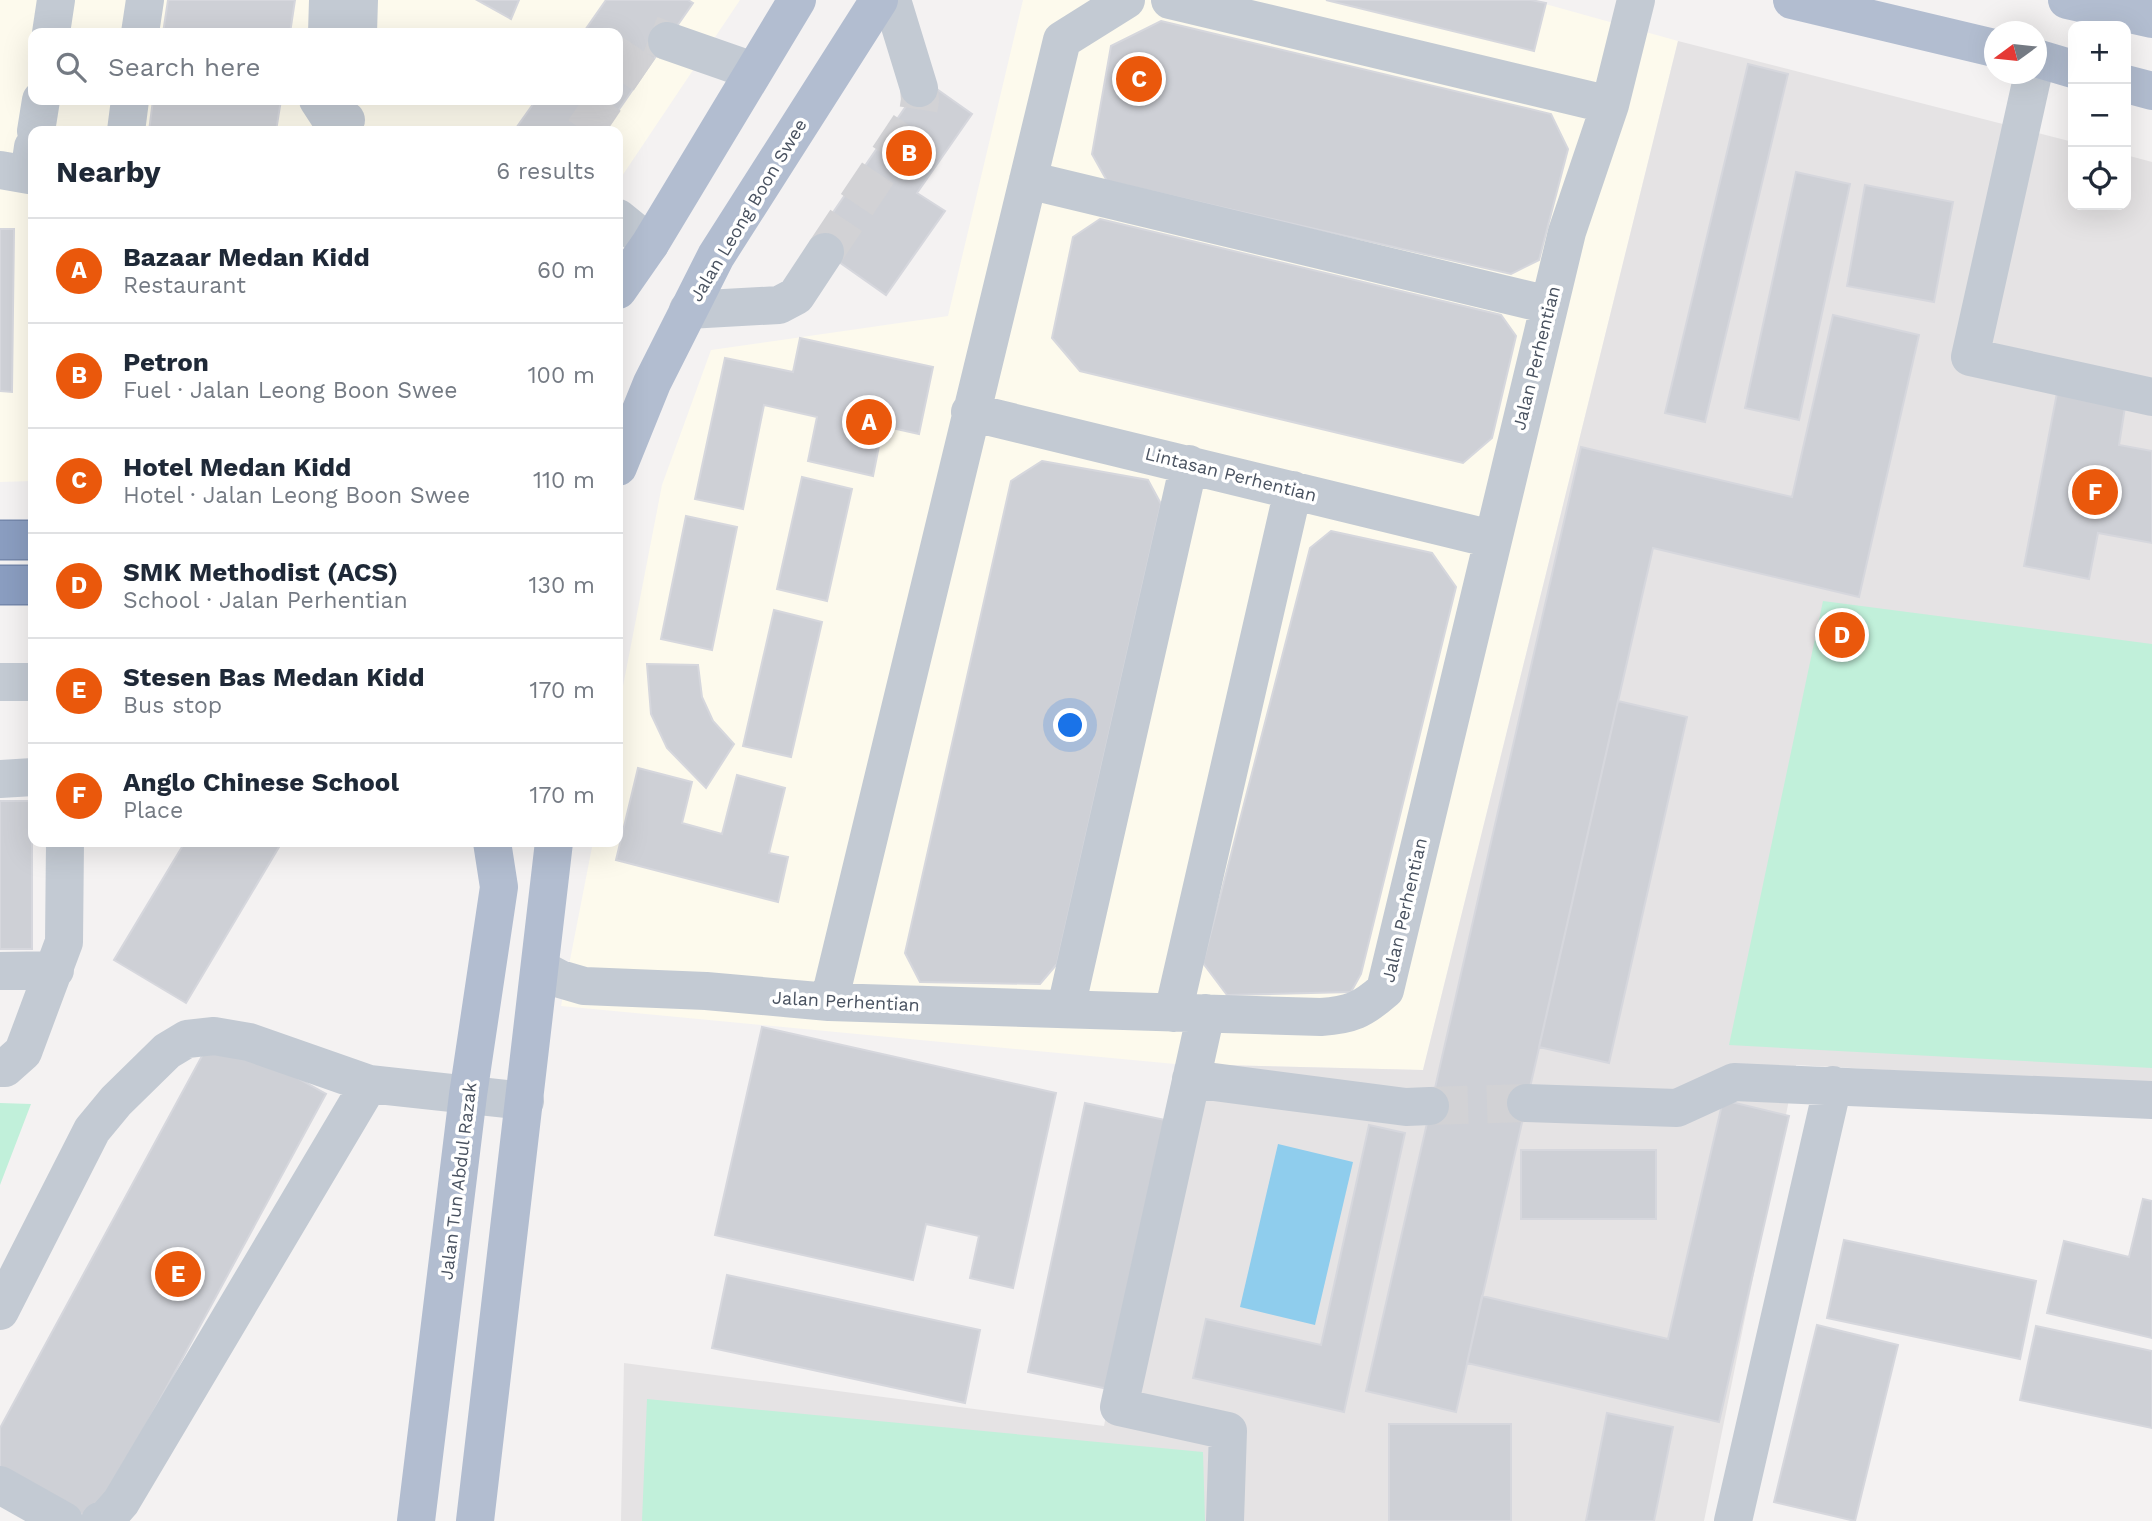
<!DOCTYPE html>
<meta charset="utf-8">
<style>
body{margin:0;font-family:"Work Sans",sans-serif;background:#f6f6f7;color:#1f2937}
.controls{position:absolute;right:21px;top:21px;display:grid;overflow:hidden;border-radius:14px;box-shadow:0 7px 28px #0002}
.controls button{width:63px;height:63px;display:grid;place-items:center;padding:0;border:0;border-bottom:2px solid #e0e1e3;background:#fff;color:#1f2937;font:35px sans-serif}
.compass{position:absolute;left:1984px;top:21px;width:63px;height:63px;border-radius:50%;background:#fff;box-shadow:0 7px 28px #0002;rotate:255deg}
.you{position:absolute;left:1071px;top:726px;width:24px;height:24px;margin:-18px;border:5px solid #fff;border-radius:50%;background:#1a73e8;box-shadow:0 0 0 10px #1a73e833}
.badge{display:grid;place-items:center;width:46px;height:46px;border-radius:50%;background:#ea580c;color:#fff;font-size:23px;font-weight:700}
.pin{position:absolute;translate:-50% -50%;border:4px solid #fff;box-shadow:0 2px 7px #0006}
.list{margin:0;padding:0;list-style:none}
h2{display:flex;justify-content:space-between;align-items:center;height:91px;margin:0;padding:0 28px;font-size:30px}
h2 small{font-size:23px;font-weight:400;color:#747a83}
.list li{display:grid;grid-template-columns:46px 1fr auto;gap:21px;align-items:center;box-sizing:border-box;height:105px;padding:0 28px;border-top:2px solid #e0e1e3}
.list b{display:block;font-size:26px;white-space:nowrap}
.list p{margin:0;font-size:23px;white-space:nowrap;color:#747a83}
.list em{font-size:23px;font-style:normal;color:#747a83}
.icon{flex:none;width:38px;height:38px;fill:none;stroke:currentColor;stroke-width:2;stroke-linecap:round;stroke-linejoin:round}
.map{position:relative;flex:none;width:2152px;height:1521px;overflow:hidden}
.search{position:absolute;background:#fff;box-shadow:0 7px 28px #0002;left:28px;top:28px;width:595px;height:77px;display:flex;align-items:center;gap:18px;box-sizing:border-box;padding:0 24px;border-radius:14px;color:#747a83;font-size:26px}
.panel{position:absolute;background:#fff;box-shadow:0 7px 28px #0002;left:28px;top:126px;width:595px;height:721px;border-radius:14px}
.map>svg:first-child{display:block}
.commercial{fill:#fdfaed;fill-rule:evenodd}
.education{fill:#e5e3e4}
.green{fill:#c1f0da}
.water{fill:#8fcded}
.building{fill:#ced0d6;stroke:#d6d7dd;stroke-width:2}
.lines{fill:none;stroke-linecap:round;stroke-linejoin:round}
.minor-tunnel{stroke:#d2d2d5;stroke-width:38;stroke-dasharray:38 19;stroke-linecap:butt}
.highway-casing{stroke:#7588ac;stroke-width:41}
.minor{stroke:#c3cad3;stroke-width:38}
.major{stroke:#b2bdd0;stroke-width:38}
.highway{stroke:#8a9dc0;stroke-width:38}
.labels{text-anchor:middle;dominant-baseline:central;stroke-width:7;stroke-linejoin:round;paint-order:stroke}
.street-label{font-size:18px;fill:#495260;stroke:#fff}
</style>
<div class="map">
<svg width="2152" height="1521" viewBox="0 0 2152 1521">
<rect width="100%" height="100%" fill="#f4f2f2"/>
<path class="commercial" d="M0,0h740l-122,182v-51h-585v350l-33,1zM33,33h585v67h-585z
M1023,0h508l147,41 -255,1029 -248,-6 -614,-58 32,-164h25v-130l44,-227 49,-135 237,-34z"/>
<path class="education" d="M1678,41l395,101v63h53v-50l26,7v922l-356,-19 -92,456h-1083l3,-158 480,63 71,-362 248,6z"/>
<path class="green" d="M1823,601l329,43v424l-423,-23z
M0,1103l31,1 -31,81z
M647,1399l556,53 2,69h-563z"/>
<path class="water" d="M1278,1144l75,18 -38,163 -75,-18z"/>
<path class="building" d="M168,0h127l-5,33h-127z
M477,0h42l-8,19z
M606,0h82l5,3 -89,128h-90l22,-31h82v-67h-35z
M1326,0h205l15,3 -12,48z
M1161,21l390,93 17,35 -29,111 -28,14 -404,-93 -15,-27 19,-108z
M1748,64l40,10 -83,348 -40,-9z
M924,80l48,34 -55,79 28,18 -59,84 -74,-52z
M153,100h128l-5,31h-127z
M1796,172l54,12 -51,236 -54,-12z
M1865,185l88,17 -19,100 -87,-16z
M1100,219l401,96 15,21 -24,102 -29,25 -383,-92 -28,-33 21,-101z
M0,229h14l-2,163 -12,-1z
M1833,315l86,20 -60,262 -206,-49 -197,864 -90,-21 215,-944 211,50z
M800,338l133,29 -14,67 -36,-8 -10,50 -65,-15 9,-44 -53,-12 -21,104 -48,-10 30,-141 68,14z
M2057,393l68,14 -6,38 33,6v92l-54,-10 -9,46 -65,-13z
M1042,461l106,19 13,24 -104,460 -17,20 -120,-2 -15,-29 106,-472z
M802,477l50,12 -25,112 -50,-12z
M686,516l51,11 -25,123 -51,-11z
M1331,531l101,22 24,34 -95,387 -10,18 -124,3 -24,-32 107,-415z
M774,610l48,12 -31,135 -48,-11z
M647,664l51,1 4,32 11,24 21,23 -28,44 -39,-40 -16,-34z
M1618,701l69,16 -78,346 -70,-16z
M638,768l54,14 -10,41 40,11 15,-59 48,13 -16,65 19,4 -10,45 -162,-42z
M0,801h32v148h-32z
M185,842h97l-96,161 -72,-43z
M762,1027l294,66 -43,195 -43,-10 9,-42 -53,-12 -13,56 -198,-45z
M215,1032l111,62 -232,427 -94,-51v-42z
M1723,1100l66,16 -70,306 -252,-59 15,-67 186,43z
M1085,1103l80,17 -57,269 -80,-17z
M1369,1125l36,8 -61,279 -151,-34 13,-59 115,26z
M1521,1150h135v69h-135z
M2143,1199l9,2v137l-105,-25 17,-72 65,16z
M1844,1240l192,41 -16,78 -193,-41z
M727,1275l253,55 -15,73 -253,-55z
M1817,1325l81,20 -43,176 -81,-19z
M2036,1326l116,25v77l-132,-28z
M1607,1413l66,14 -19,94h-68z
M1389,1424h122v97h-122z"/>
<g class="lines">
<path class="minor-tunnel" d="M618,80l31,-46 18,7
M584,131l21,-31
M825,252l93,-139 2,-13 -1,-12
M1430,1106l96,-3"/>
<g class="highway-casing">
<path id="highway" d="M0,540h33
M0,585h33"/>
</g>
<path class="minor" d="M892,0l27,88
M1170,0l440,105
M51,33l5,-33
M140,33l5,-33
M327,33l1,-33
M358,33l1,-33
M667,41l86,30
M2033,74l-63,283 182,40
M318,100l13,20h15
M36,131l5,-31
M126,131l4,-31
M0,170l29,5 4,-28
M1028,180l521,125
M618,218l32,26
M688,310l91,-5 17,-9 29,-44
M970,412l522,127
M0,682h33
M0,779l33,-2
M541,969l19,10 24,7 122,5 123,11 492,15c30,-2 41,-7 64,-27l182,-758 43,-127 26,-105
M0,971l55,-1
M829,1002l233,-962 64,-40
M1066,1008l123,-544
M1173,1013l120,-523
M1206,1013l-87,394 109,24 -3,90
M0,1068h5l18,-16 41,-110 1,-100
M1191,1079l215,28 24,-1
M1526,1103l151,5 57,-26 418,18
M0,1311l92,-181 24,-29 51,-50 20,-12 27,-3 35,6 120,42 156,17
M0,1485l64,36
M100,1521l7,-3 14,-16 248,-418
M1733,1521l100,-436"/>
<path class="major" d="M1792,0l202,48
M2067,0l85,19
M2036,58l37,11
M2126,84l26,7
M618,290l32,-46 147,-244
M618,467l34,-84 64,-127 163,-256
M416,1521l52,-426 31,-208 -7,-45
M475,1521l79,-679"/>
<use href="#highway" class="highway"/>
</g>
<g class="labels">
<g class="street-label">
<text transform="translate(748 210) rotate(-59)">Jalan Leong Boon Swee</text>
<text transform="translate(1536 358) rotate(-76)">Jalan Perhentian</text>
<text transform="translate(1231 474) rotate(14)">Lintasan Perhentian</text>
<text transform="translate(1404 910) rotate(-77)">Jalan Perhentian</text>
<text transform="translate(846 1001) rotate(3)">Jalan Perhentian</text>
<text transform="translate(458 1181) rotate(-83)">Jalan Tun Abdul Razak</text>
</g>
</g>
</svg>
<div class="controls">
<button>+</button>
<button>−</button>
<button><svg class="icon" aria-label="locate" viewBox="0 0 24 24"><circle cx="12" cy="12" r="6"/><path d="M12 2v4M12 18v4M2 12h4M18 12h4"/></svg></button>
</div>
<svg class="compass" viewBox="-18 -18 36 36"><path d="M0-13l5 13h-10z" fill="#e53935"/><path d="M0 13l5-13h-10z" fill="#747a83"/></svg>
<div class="you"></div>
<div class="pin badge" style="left:869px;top:422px">A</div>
<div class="pin badge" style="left:909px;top:153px">B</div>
<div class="pin badge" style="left:1139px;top:79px">C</div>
<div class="pin badge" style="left:1842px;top:635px">D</div>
<div class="pin badge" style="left:178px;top:1274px">E</div>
<div class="pin badge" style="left:2095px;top:492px">F</div>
<div class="search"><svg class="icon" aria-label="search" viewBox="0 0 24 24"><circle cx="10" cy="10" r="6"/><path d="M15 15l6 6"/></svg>Search here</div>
<section class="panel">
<h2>Nearby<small>6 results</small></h2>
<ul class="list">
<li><span class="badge">A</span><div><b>Bazaar Medan Kidd</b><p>Restaurant</p></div><em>60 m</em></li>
<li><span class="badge">B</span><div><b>Petron</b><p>Fuel · Jalan Leong Boon Swee</p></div><em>100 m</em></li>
<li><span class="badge">C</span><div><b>Hotel Medan Kidd</b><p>Hotel · Jalan Leong Boon Swee</p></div><em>110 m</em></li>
<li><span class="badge">D</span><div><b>SMK Methodist (ACS)</b><p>School · Jalan Perhentian</p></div><em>130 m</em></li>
<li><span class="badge">E</span><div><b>Stesen Bas Medan Kidd</b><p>Bus stop</p></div><em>170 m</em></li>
<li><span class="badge">F</span><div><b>Anglo Chinese School</b><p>Place</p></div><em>170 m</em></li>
</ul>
</section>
</div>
